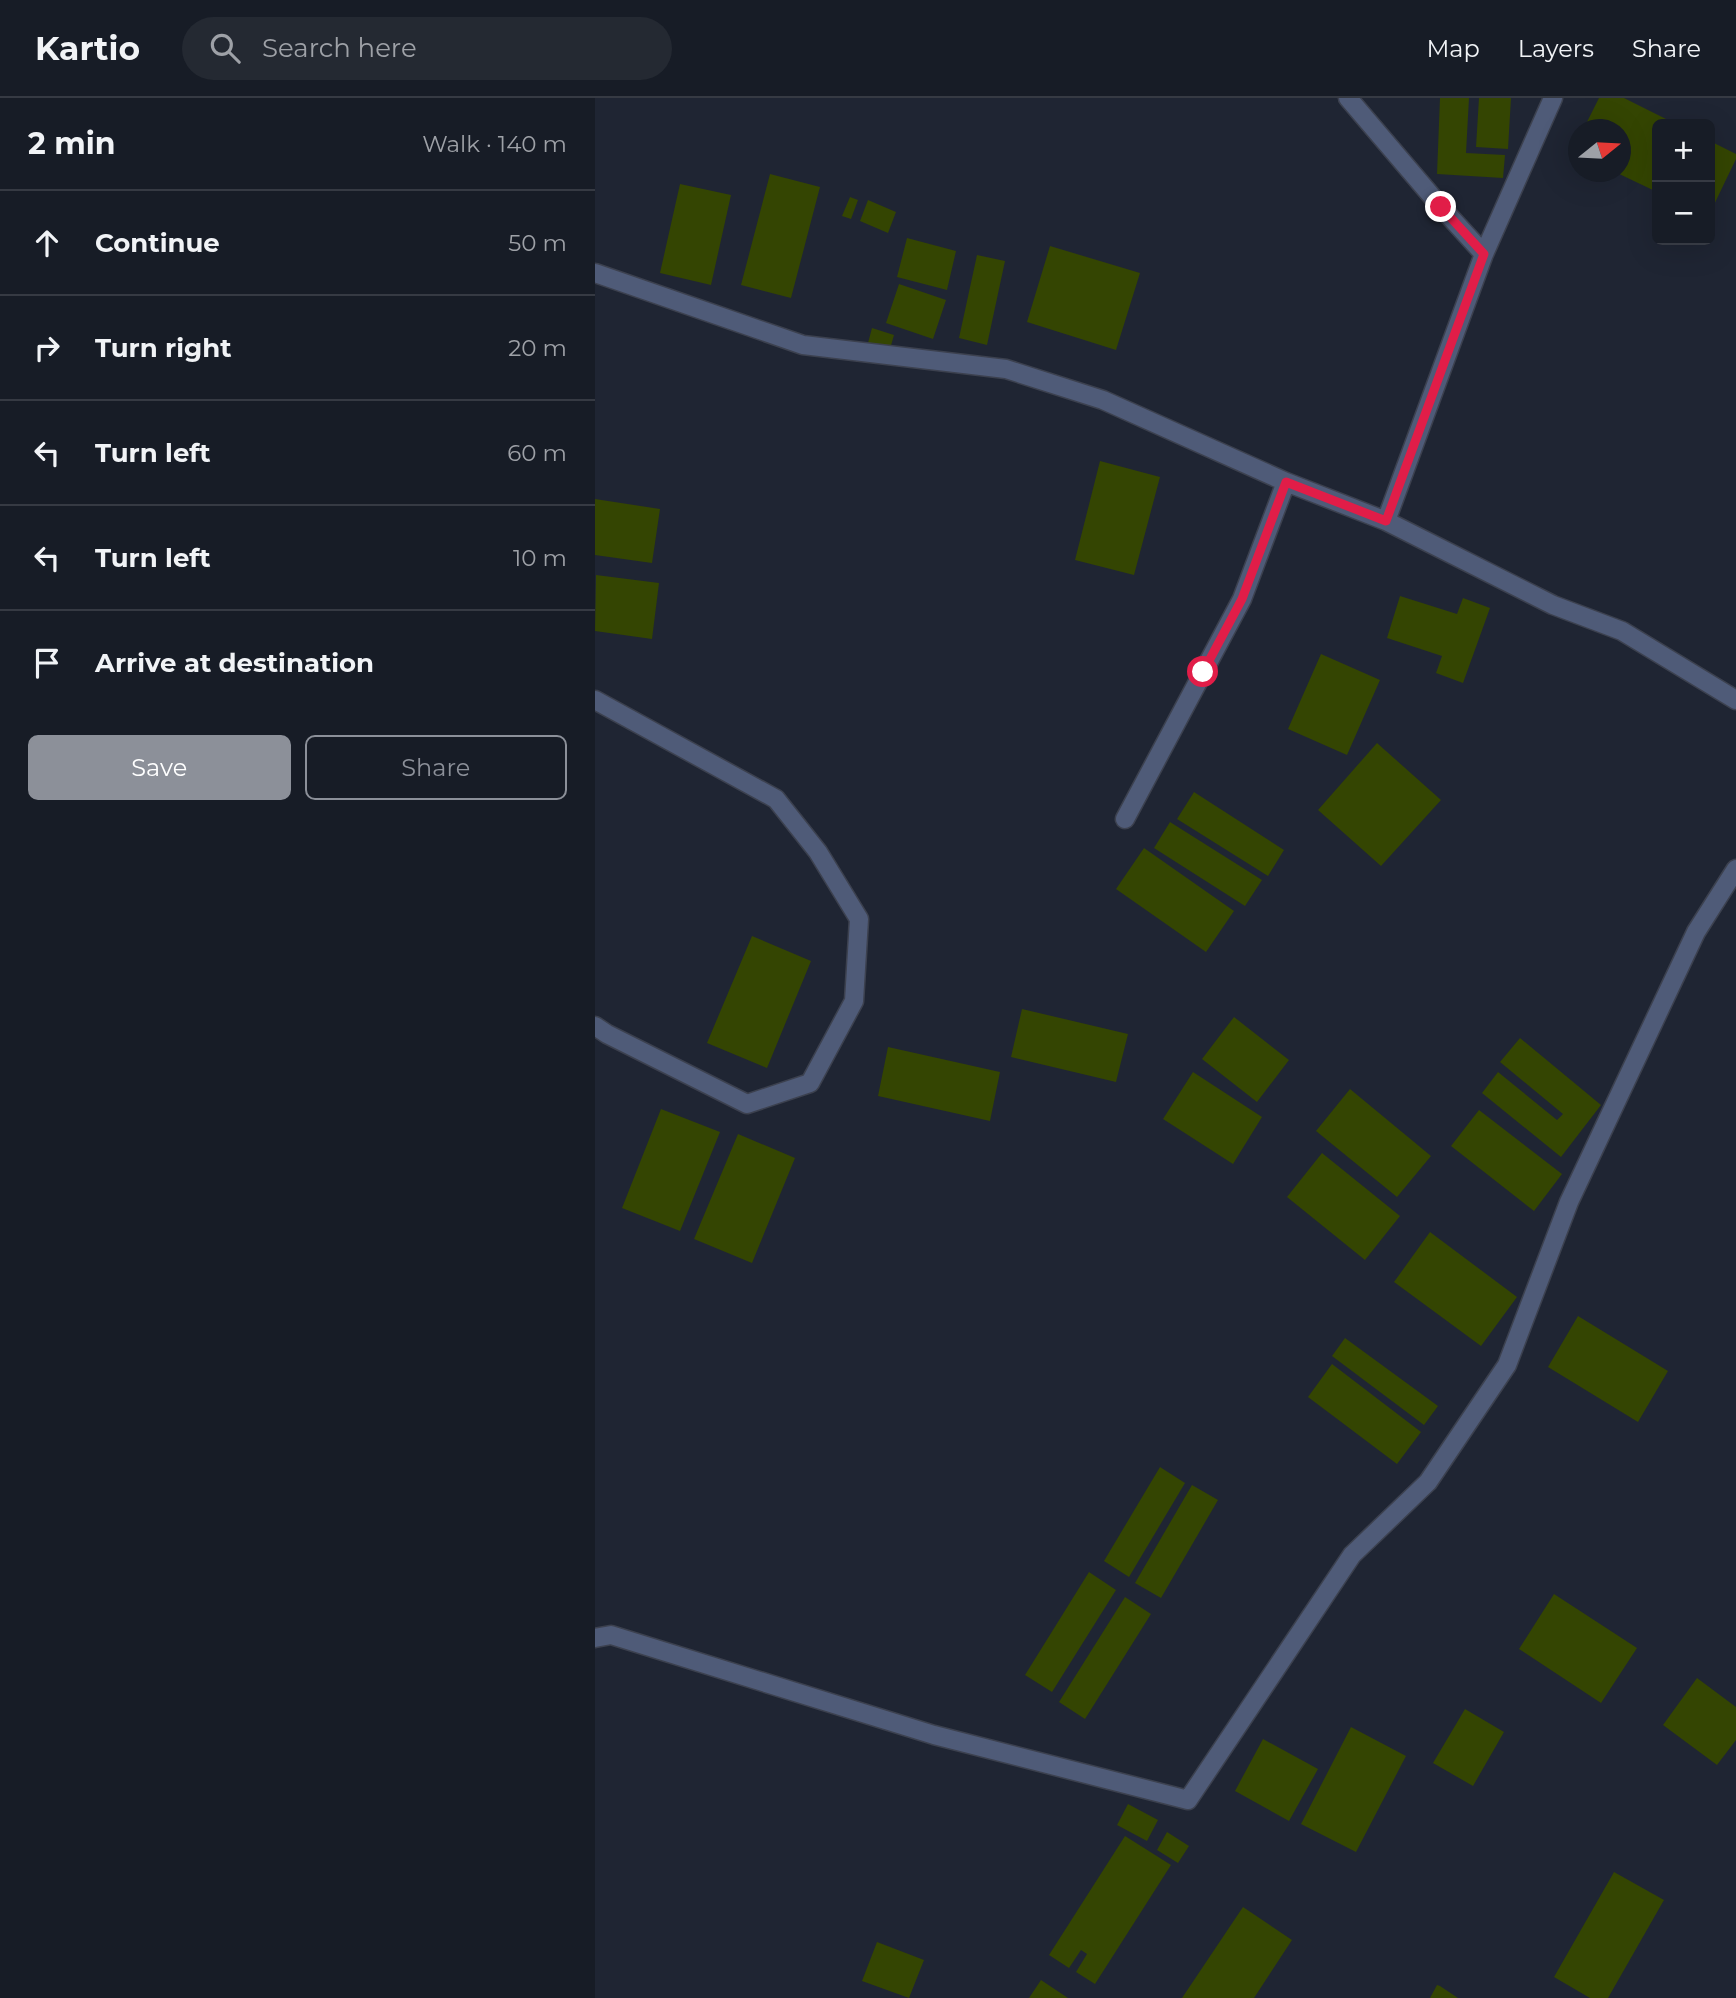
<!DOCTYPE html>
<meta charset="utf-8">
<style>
body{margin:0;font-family:Montserrat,sans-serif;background:#242932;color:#f1f3f6}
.controls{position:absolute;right:21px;top:21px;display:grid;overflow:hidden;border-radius:10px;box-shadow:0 7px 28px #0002}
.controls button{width:63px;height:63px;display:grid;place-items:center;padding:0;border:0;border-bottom:2px solid #363a43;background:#171c26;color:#f1f3f6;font:35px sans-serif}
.compass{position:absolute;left:973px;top:21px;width:63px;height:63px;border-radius:50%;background:#171c26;box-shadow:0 7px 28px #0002;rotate:72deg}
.stop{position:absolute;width:21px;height:21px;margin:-16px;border:5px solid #e11d48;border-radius:50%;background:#fff}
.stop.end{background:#e11d48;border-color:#fff;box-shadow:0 2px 7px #0008}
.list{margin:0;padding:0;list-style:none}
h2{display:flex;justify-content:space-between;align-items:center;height:91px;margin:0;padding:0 28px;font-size:30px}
h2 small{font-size:23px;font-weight:400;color:#9ea1a7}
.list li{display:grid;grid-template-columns:46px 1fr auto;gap:21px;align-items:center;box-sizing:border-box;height:105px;padding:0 28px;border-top:2px solid #363a43}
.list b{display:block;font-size:26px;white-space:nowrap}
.list em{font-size:23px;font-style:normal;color:#9ea1a7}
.actions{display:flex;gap:14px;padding:21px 28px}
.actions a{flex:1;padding:16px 0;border:2px solid #8c9099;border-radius:10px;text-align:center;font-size:24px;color:#8c9099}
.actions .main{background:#8c9099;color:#fff}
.icon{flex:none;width:38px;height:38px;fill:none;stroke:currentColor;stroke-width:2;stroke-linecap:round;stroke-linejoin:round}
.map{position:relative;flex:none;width:1141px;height:1900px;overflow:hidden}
header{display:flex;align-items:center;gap:42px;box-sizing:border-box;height:98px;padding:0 35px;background:#171c26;border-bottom:2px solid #363a43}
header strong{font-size:33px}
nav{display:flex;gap:38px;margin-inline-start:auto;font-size:24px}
.search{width:490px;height:63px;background:#242932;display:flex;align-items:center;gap:18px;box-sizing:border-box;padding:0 24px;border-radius:38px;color:#9ea1a7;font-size:26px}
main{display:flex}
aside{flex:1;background:#171c26}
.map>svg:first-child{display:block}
.building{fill:#344502}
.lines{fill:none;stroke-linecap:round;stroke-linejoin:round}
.minor-casing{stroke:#3c414f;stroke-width:21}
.minor{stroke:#4f5b78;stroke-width:18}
.route{stroke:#e11d48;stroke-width:9}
</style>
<header>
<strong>Kartio</strong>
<div class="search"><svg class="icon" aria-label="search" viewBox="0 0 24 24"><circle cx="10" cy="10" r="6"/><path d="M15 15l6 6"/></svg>Search here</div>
<nav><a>Map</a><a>Layers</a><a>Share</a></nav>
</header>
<main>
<aside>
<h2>2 min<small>Walk · 140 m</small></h2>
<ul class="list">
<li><svg class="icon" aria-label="ahead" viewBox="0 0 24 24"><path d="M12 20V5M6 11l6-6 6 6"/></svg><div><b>Continue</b></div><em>50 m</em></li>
<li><svg class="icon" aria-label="right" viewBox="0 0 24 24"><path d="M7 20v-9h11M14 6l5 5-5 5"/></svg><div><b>Turn right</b></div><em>20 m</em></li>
<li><svg class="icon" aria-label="left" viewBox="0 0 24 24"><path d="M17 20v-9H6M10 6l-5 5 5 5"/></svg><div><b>Turn left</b></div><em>60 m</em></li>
<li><svg class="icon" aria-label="left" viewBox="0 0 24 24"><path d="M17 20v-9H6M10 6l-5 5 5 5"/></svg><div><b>Turn left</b></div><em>10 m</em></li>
<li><svg class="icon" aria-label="arrive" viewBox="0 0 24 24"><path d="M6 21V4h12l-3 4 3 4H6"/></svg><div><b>Arrive at destination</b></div></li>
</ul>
<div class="actions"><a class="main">Save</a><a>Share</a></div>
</aside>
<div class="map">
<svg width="1141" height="1900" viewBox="0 0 1141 1900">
<rect width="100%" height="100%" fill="#1f2533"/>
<path class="building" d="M845,0h29l-3,55 39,2 -2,23 -66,-4z
M884,0h32l-3,51 -32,-2z
M1004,0h25l52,26h-19v68l-42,-20h6v-42h-38z
M1115,43l26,13v5l-26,54z
M175,76l50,13 -29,111 -50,-13z
M85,86l51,11 -20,90 -51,-12z
M255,99l8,3 -7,19 -9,-3z
M273,102l28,12 -8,21 -28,-12z
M312,140l49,13 -9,39 -50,-13z
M455,148l90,27 -24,77 -89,-28z
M382,157l28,6 -18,84 -28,-7z
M304,186l47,16 -13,39 -47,-16z
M277,230l22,7 -4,14 -22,-6z
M505,363l60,16 -26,98 -59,-15z
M0,401l65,10 -8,54 -57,-8z
M1,477l63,8 -7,56 -57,-8z
M805,498l57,18 6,-16 27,10 -27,75 -27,-10 6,-17 -55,-18z
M726,556l59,26 -33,75 -59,-26z
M782,645l64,57 -60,66 -63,-56z
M599,694l90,58 -16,26 -91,-57z
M575,724l92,58 -17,26 -91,-58z
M549,750l90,63 -28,41 -90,-63z
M157,838l59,25 -44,107 -60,-25z
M427,911l106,25 -12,48 -105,-25z
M639,919l55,43 -32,42 -55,-43z
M925,940l81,67 -40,52 -79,-64 16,-21 59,48 6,-6 -63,-52z
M293,949l112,25 -10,49 -112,-25z
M598,974l69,45 -29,47 -70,-45z
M755,991l81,67 -34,41 -81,-66z
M66,1011l59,23 -40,99 -58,-23z
M884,1012l83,64 -28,37 -83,-65z
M143,1036l57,24 -43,105 -58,-24z
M727,1055l78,63 -35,44 -78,-63z
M835,1134l87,65 -36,49 -87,-64z
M983,1218l90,55 -30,51 -90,-55z
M750,1240l93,68 -14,19 -92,-69z
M737,1266l89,68 -24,32 -89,-67z
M565,1369l25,16 -56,94 -25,-16z
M597,1387l26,15 -57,98 -26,-15z
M494,1474l27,18 -64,102 -27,-17z
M959,1496l83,54 -36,55 -82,-54z
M530,1499l26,17 -66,105 -26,-17z
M1102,1580l39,29v33l-19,25 -54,-40z
M870,1611l39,23 -31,54 -40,-23z
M756,1629l55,29 -50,96 -55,-28z
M668,1641l55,30 -29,52 -54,-30z
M533,1706l30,16 -11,21 -30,-16z
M572,1734l22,14 -11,17 -21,-13z
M530,1738l46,29 -76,119 -19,-12 11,-18 -6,-4 -12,18 -20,-13z
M1019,1774l50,28 -56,98h-18l-36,-21z
M648,1809l49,33 -38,58h-72z
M282,1844l47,18 -15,38 -47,-17z
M446,1882l27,18h-39z
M842,1887l3,1 18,12h-28z"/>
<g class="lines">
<g class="minor-casing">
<path id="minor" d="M753,0l93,109 43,47
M0,175l208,72 203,24 97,31 183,82 100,39 167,84 69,26 114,69
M791,423l98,-267 69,-156
M0,602l181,99 42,53 41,67 -5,82 -44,82 -63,21 -140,-70 -12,-8
M530,721l117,-220 44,-117
M0,1540l16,-3 323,100 254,65 164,-245 76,-73 79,-117 62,-163 127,-270 40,-63"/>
</g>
<use href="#minor" class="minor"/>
</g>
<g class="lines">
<path class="route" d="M608,574l39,-73 44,-117 100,39 98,-267 -43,-47"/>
</g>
</svg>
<div class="controls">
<button>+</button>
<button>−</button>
</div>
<svg class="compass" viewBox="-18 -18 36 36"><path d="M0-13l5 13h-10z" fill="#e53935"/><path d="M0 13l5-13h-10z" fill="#9ea1a7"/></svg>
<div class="stop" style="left:608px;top:574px"></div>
<div class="stop end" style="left:846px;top:109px"></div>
</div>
</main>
